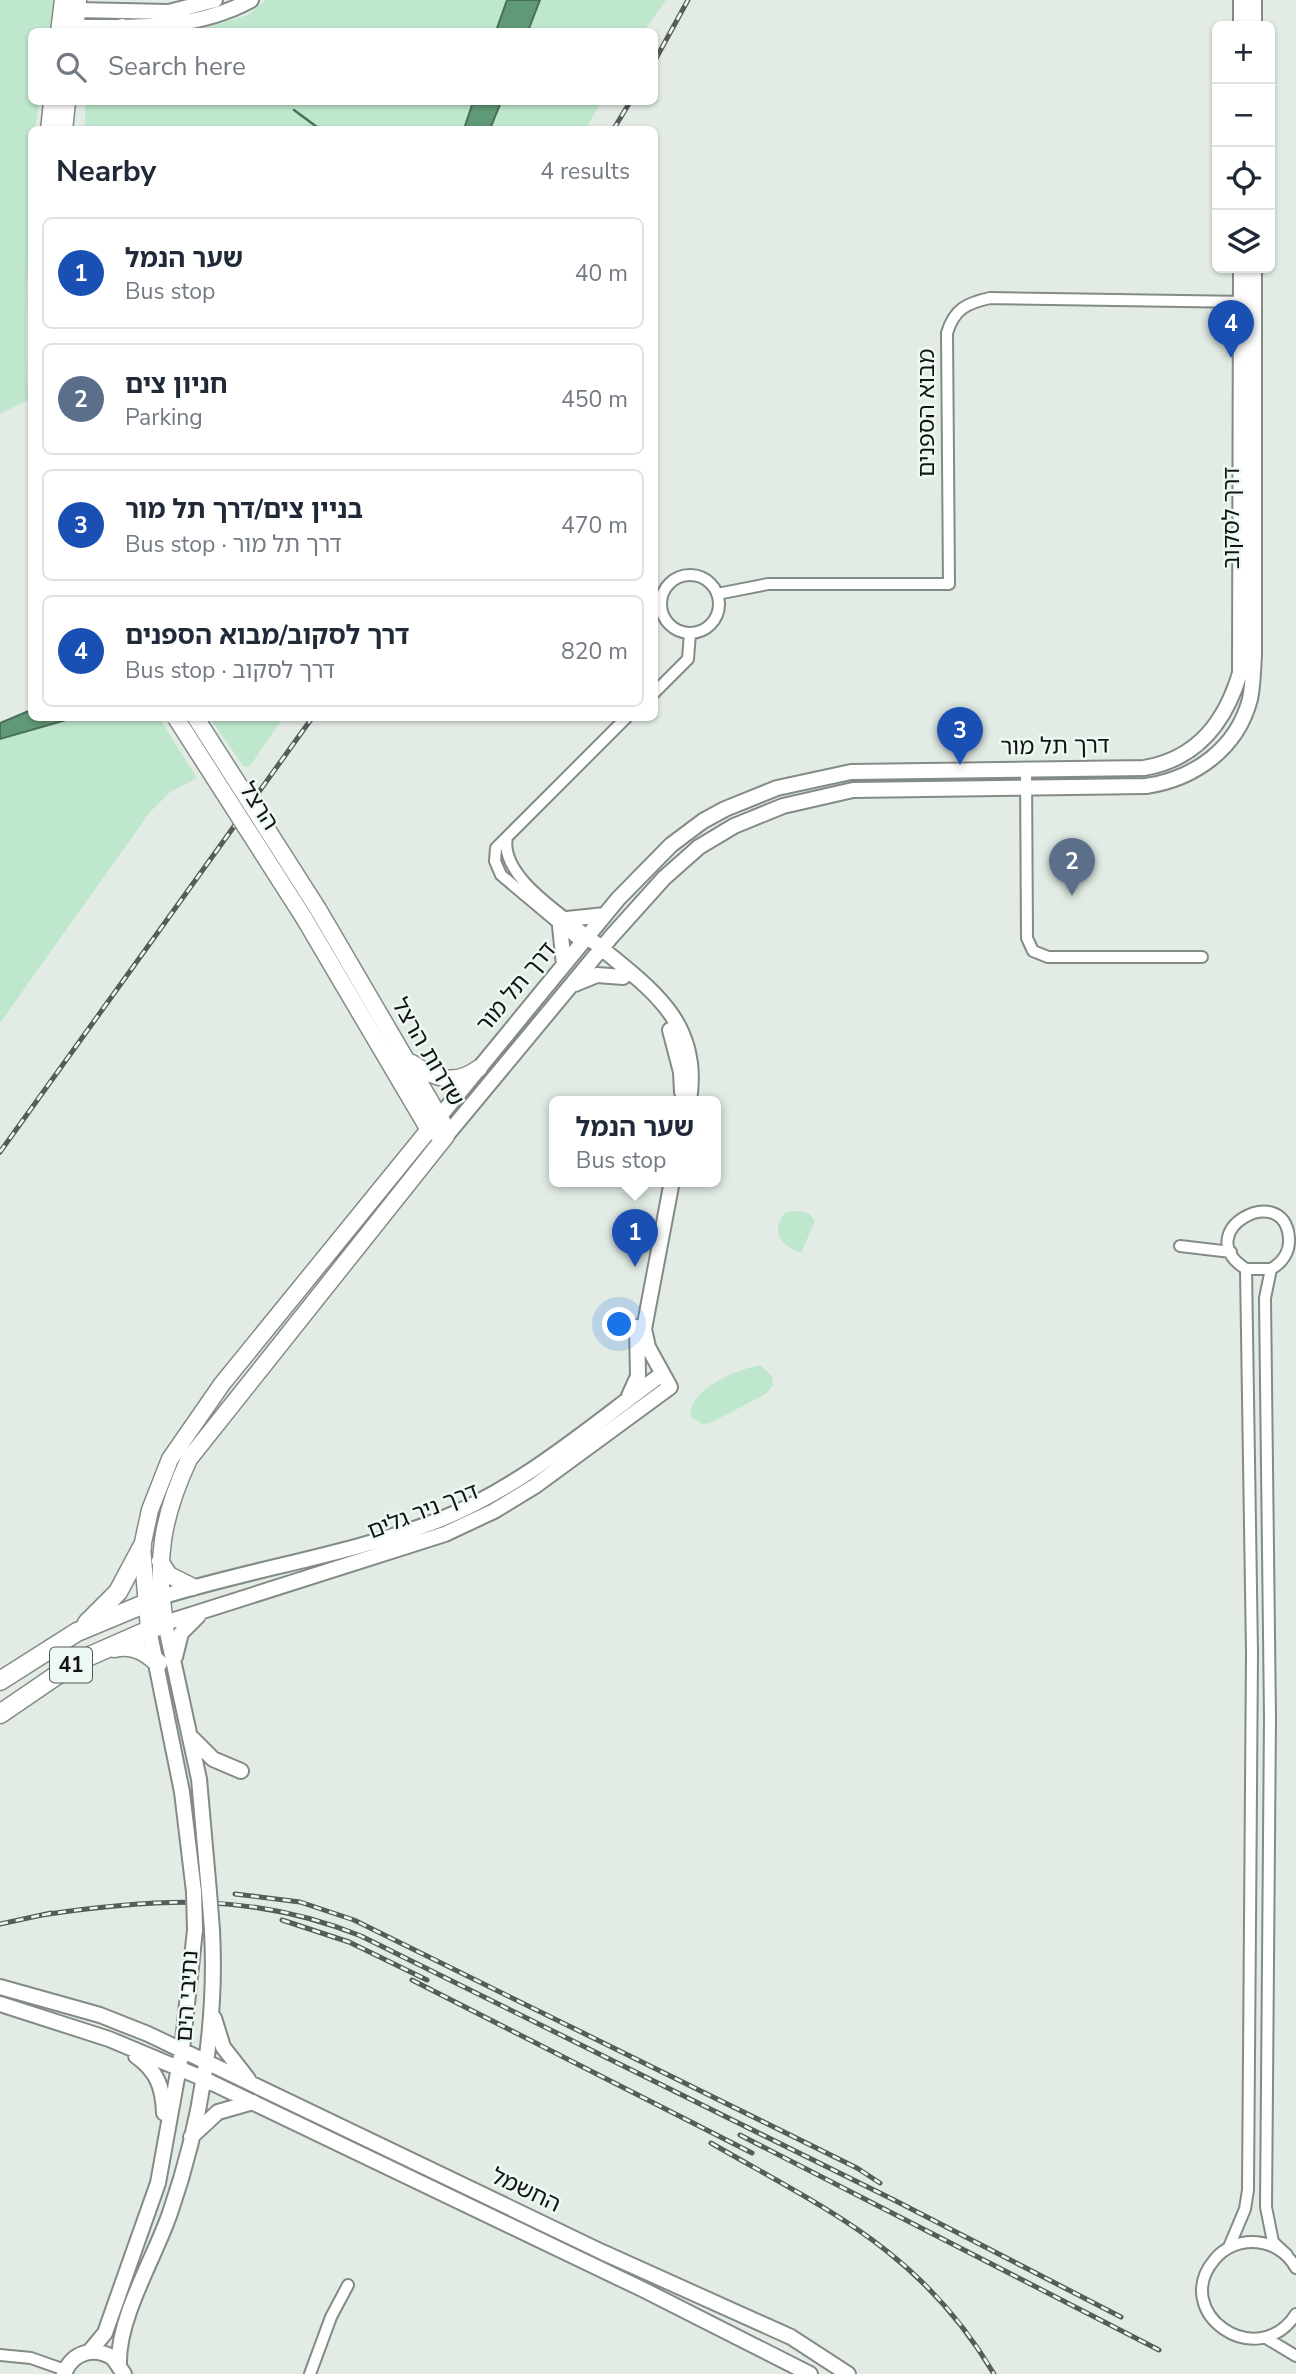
<!DOCTYPE html>
<meta charset="utf-8">
<style>
body{margin:0;font-family:"Nunito Sans","Noto Sans Hebrew",sans-serif;background:#f6f6f7;color:#1f2937}
.controls{position:absolute;right:21px;top:21px;display:grid;overflow:hidden;border-radius:10px;box-shadow:0 2px 5px #0004}
.controls button{width:63px;height:63px;display:grid;place-items:center;padding:0;border:0;border-bottom:2px solid #e0e1e3;background:#fff;color:#1f2937;font:35px sans-serif}
.you{position:absolute;left:620px;top:1325px;width:24px;height:24px;margin:-18px;border:5px solid #fff;border-radius:50%;background:#1a73e8;box-shadow:0 0 0 10px #1a73e833}
.badge{display:grid;place-items:center;width:46px;height:46px;border-radius:50%;background:#0b8043;color:#fff;font-size:23px;font-weight:700}
.pin{position:absolute;translate:-50% -58px;filter:drop-shadow(0 2px 4px #0008)}
.pin::after{content:'';position:absolute;top:37px;width:24px;height:21px;background:inherit;clip-path:polygon(0 0,100% 0,50% 100%)}
.popup{position:absolute;left:549px;top:1096px;width:172px;height:91px;box-sizing:border-box;display:grid;place-content:center;border-radius:10px;background:#fff;filter:drop-shadow(0 2px 5px #0005);font-size:23px;white-space:nowrap;color:#747a83}
.popup b{font-size:26px;color:#1f2937}
.popup::after{content:'';position:absolute;left:50%;top:100%;margin-left:-14px;border:14px solid transparent;border-top-color:#fff}
.list{margin:0;padding:0;list-style:none}
h2{display:flex;justify-content:space-between;align-items:center;height:91px;margin:0;padding:0 28px;font-size:30px}
h2 small{font-size:23px;font-weight:400;color:#747a83}
.list li{display:grid;grid-template-columns:46px 1fr auto;gap:21px;align-items:center;box-sizing:border-box;height:112px;margin:0 14px 14px;padding:0 14px;border:2px solid #e0e1e3;border-radius:10px}
.list b{display:block;font-size:26px;white-space:nowrap}
.list p{margin:0;font-size:23px;white-space:nowrap;color:#747a83}
.list em{font-size:23px;font-style:normal;color:#747a83}
.icon{flex:none;width:38px;height:38px;fill:none;stroke:currentColor;stroke-width:2;stroke-linecap:round;stroke-linejoin:round}
.map{position:relative;flex:none;width:1296px;height:2374px;overflow:hidden}
.search{position:absolute;background:#fff;box-shadow:0 2px 5px #0004;left:28px;top:28px;width:630px;height:77px;display:flex;align-items:center;gap:18px;box-sizing:border-box;padding:0 24px;border-radius:10px;color:#747a83;font-size:26px}
.panel{position:absolute;background:#fff;box-shadow:0 2px 5px #0004;left:28px;top:126px;width:630px;height:595px;border-radius:10px}
.map>svg:first-child{display:block}
.green{fill:#bfe7cd}
.water{fill:#609976;stroke:#487158;stroke-width:2}
.lines{fill:none;stroke-linecap:round;stroke-linejoin:round}
.stream{stroke:#487158;stroke-width:2.5}
.minor-casing{stroke:#838b85;stroke-width:14}
.tertiary-casing{stroke:#838b85;stroke-width:18}
.secondary-casing{stroke:#838b85;stroke-width:19}
.trunk-casing{stroke:#838b85;stroke-width:21}
.minor{stroke:#fff;stroke-width:10}
.tertiary{stroke:#fff;stroke-width:14}
.secondary{stroke:#fff;stroke-width:16}
.trunk{stroke:#fff;stroke-width:18}
.rail-casing{stroke:#565c58;stroke-width:5}
.rail{stroke:#eff9f3;stroke-width:2.5;stroke-dasharray:8;stroke-linecap:butt}
.tertiary-bridge-casing{stroke:#838b85;stroke-width:18;stroke-linecap:butt}
.secondary-bridge-casing{stroke:#838b85;stroke-width:19;stroke-linecap:butt}
.tertiary-bridge{stroke:#fff;stroke-width:14}
.secondary-bridge{stroke:#fff;stroke-width:16}
.labels{text-anchor:middle;dominant-baseline:central;stroke-width:5;stroke-linejoin:round;paint-order:stroke}
.shield{fill:#eff9f3;stroke:#545956;stroke-width:2}
.shield-label{font-size:21px;font-weight:bold;fill:#111412}
.street-label{font-size:23px;fill:#111412;stroke:#eff9f3}
</style>
<div class="map">
<svg width="1296" height="2374" viewBox="0 0 1296 2374">
<rect width="100%" height="100%" fill="#e2ece5"/>
<path class="green" d="M0,0h54l-5,31 -17,1v70h7l-4,27 -3,1c0,91 -10,178 -4,270l-28,14z
M266,0h400l-22,31 -454,1 58,-17z
M85,102h516l-16,28 -500,-1z
M73,718h86l38,60 -27,14 -20,20 -150,211v-283z
M210,718h73l-33,48 -6,1z
M799,1211l11,3 5,7 -14,32c-22,-7 -31,-23 -15,-41z
M760,1365l12,11 1,9 -7,9 -56,29 -8,1 -11,-7c-5,-27 47,-48 69,-52z"/>
<path class="water" d="M507,0h33l-12,31h-32z
M473,102h28l-11,27h-26z
M31,710l1,8h41l-73,21v-16z"/>
<g class="lines">
<path class="stream" d="M294,110l27,20"/>
<g class="minor-casing">
<path id="minor" d="M661 604a29 29 0 1 1 58 0a29 29 0 1 1-58 0Z
M717,594l51,-10h181l-2,-251c7,-24 20,-30 43,-35l258,4
M654,693l34,-34 2,-26
M1026,769l1,169 6,13 15,6h154
M507,837c-8,39 54,76 81,99
M582,943l-81,-68 -6,-14 1,-13 130,-130
M1180,1246l51,6
M1271,1269h-25c-58,-37 38,-90 43,-31 1,14 -7,25 -18,31l-6,29 5,420 -4,489 7,35 14,13
M1229,2247l16,-38 3,-19 4,-537 -6,-384
M1296,2268c-9,-16 -25,-26 -44,-26 -14,0 -28,6 -37,17 -46,53 42,115 81,55
M1266,2338l30,18
M0,2355l31,3 34,12
M310,2374l21,-57 17,-32"/>
</g>
<g class="tertiary-casing">
<path id="tertiary" d="M1254,0v26
M68,14l9,-4 92,2 46,-12
M68,22l7,5c61,0 121,3 176,-27
M1241,26v-26
M567,919l38,-4
M560,926l4,39
M594,942c53,45 108,77 95,159
M575,984l22,-9 26,2
M670,1030l11,42 1,20
M440,1116l178,-217 53,-54 32,-24 22,-12 52,-21 74,-16 293,-4c53,-9 81,-45 96,-95l1,-405
M446,1136l165,-199 53,-59 35,-31 35,-21 49,-20 70,-16 293,-4c48,-7 91,-37 104,-87 3,-14 3,-30 4,-44v-387
M629,1396l9,-20 -1,-49
M161,1597c90,-28 191,-43 278,-77 83,-33 152,-94 223,-146
M149,1629l33,163 12,100
M175,1657l6,-24 17,-17
M192,1738l21,21 28,12
M209,1892l-10,-113 -34,-156 280,-89 49,-23 41,-25 135,-99 -22,-40 -4,-18 28,-148
M0,1987l100,28 48,19 454,218 189,85 57,37
M0,2004l109,35 93,39 440,211 168,85
M214,2018l9,29 25,32
M136,2056c21,15 27,31 28,57
M191,2137l27,-25 35,-10
M90,2351l15,-18 53,-150 24,-133 13,-120
M119,2363c-1,-46 36,-106 51,-150 31,-89 47,-189 42,-283
M64,2374c8,-22 30,-28 49,-16l11,16"/>
</g>
<g class="secondary-casing">
<path id="secondary" d="M59,32l4,-32
M75,32l3,-32
M115,32l7,-5
M49,130l3,-28
M64,130l3,-28
M318,909l125,214
M304,918l125,212 8,3
M412,1063c23,16 43,23 67,5
M160,1561l9,14 24,12
M165,1623c-10,-63 -3,-106 24,-164l257,-323
M149,1629l-7,-82 8,-37 20,-51 52,-75 218,-268"/>
</g>
<g class="trunk-casing">
<path id="trunk" d="M87,1623l31,-31 24,-45
M114,1648c18,-4 30,2 44,15
M0,1681l77,-49 84,-35
M0,1714l76,-52 89,-39"/>
</g>
<use href="#minor" class="minor"/>
<use href="#tertiary" class="tertiary"/>
<use href="#secondary" class="secondary"/>
<use href="#trunk" class="trunk"/>
<g class="rail-casing">
<path id="rail" d="M654,62l34,-62
M613,130l17,-28
M0,1152l312,-434
M235,1894l65,8 54,18 503,248 23,15
M42,1915c115,-17 210,-23 319,21l533,264 227,117
M282,1920l67,22 78,38
M0,1924l51,-11
M412,1980l340,173
M740,2135l419,215
M711,2143c118,68 210,108 283,231"/>
</g>
<use href="#rail" class="rail"/>
<g class="tertiary-bridge-casing">
<path id="tertiary-bridge" d="M194,1892l1,38
M209,1892l3,38"/>
</g>
<g class="secondary-bridge-casing">
<path id="secondary-bridge" d="M176,718l128,200
M196,718l122,191"/>
</g>
<use href="#tertiary-bridge" class="tertiary-bridge"/>
<use href="#secondary-bridge" class="secondary-bridge"/>
</g>
<g class="labels">
<rect class="shield" x="50" y="1647.5" width="42" height="35" rx="5"/>
<g class="shield-label">
<text x="71" y="1665">41</text>
</g>
<g class="street-label">
<text transform="translate(926 413) rotate(-90)">מבוא הספנים</text>
<text transform="translate(1231 518) rotate(-90)">דרך לסקוב</text>
<text transform="translate(1055 746) rotate(-1)">דרך תל מור</text>
<text transform="translate(259 806) rotate(57)">הרצל</text>
<text transform="translate(516 987) rotate(-50)">דרך תל מור</text>
<text transform="translate(428 1052) rotate(60)">שדרות הרצל</text>
<text transform="translate(423 1511) rotate(-21)">דרך ניר גלים</text>
<text transform="translate(187 1996) rotate(-86)">נתיבי הים</text>
<text transform="translate(526 2190) rotate(25)">החשמל</text>
</g>
</g>
</svg>
<div class="controls">
<button>+</button>
<button>−</button>
<button><svg class="icon" aria-label="locate" viewBox="0 0 24 24"><circle cx="12" cy="12" r="6"/><path d="M12 2v4M12 18v4M2 12h4M18 12h4"/></svg></button>
<button><svg class="icon" aria-label="layers" viewBox="0 0 24 24"><path d="M12 4l9 5-9 5-9-5zM3 14l9 5 9-5"/></svg></button>
</div>
<div class="you"></div>
<div class="pin badge" style="left:635px;top:1267px;background:#1a4fb4">1</div>
<div class="popup"><b>שער הנמל</b>Bus stop</div>
<div class="pin badge" style="left:1072px;top:896px;background:#5c6f8a">2</div>
<div class="pin badge" style="left:960px;top:765px;background:#1a4fb4">3</div>
<div class="pin badge" style="left:1231px;top:358px;background:#1a4fb4">4</div>
<div class="search"><svg class="icon" aria-label="search" viewBox="0 0 24 24"><circle cx="10" cy="10" r="6"/><path d="M15 15l6 6"/></svg>Search here</div>
<section class="panel">
<h2>Nearby<small>4 results</small></h2>
<ul class="list">
<li><span class="badge" style="background:#1a4fb4">1</span><div><b>שער הנמל</b><p>Bus stop</p></div><em>40 m</em></li>
<li><span class="badge" style="background:#5c6f8a">2</span><div><b>חניון צים</b><p>Parking</p></div><em>450 m</em></li>
<li><span class="badge" style="background:#1a4fb4">3</span><div><b>בניין צים/דרך תל מור</b><p>Bus stop · דרך תל מור</p></div><em>470 m</em></li>
<li><span class="badge" style="background:#1a4fb4">4</span><div><b>דרך לסקוב/מבוא הספנים</b><p>Bus stop · דרך לסקוב</p></div><em>820 m</em></li>
</ul>
</section>
</div>
